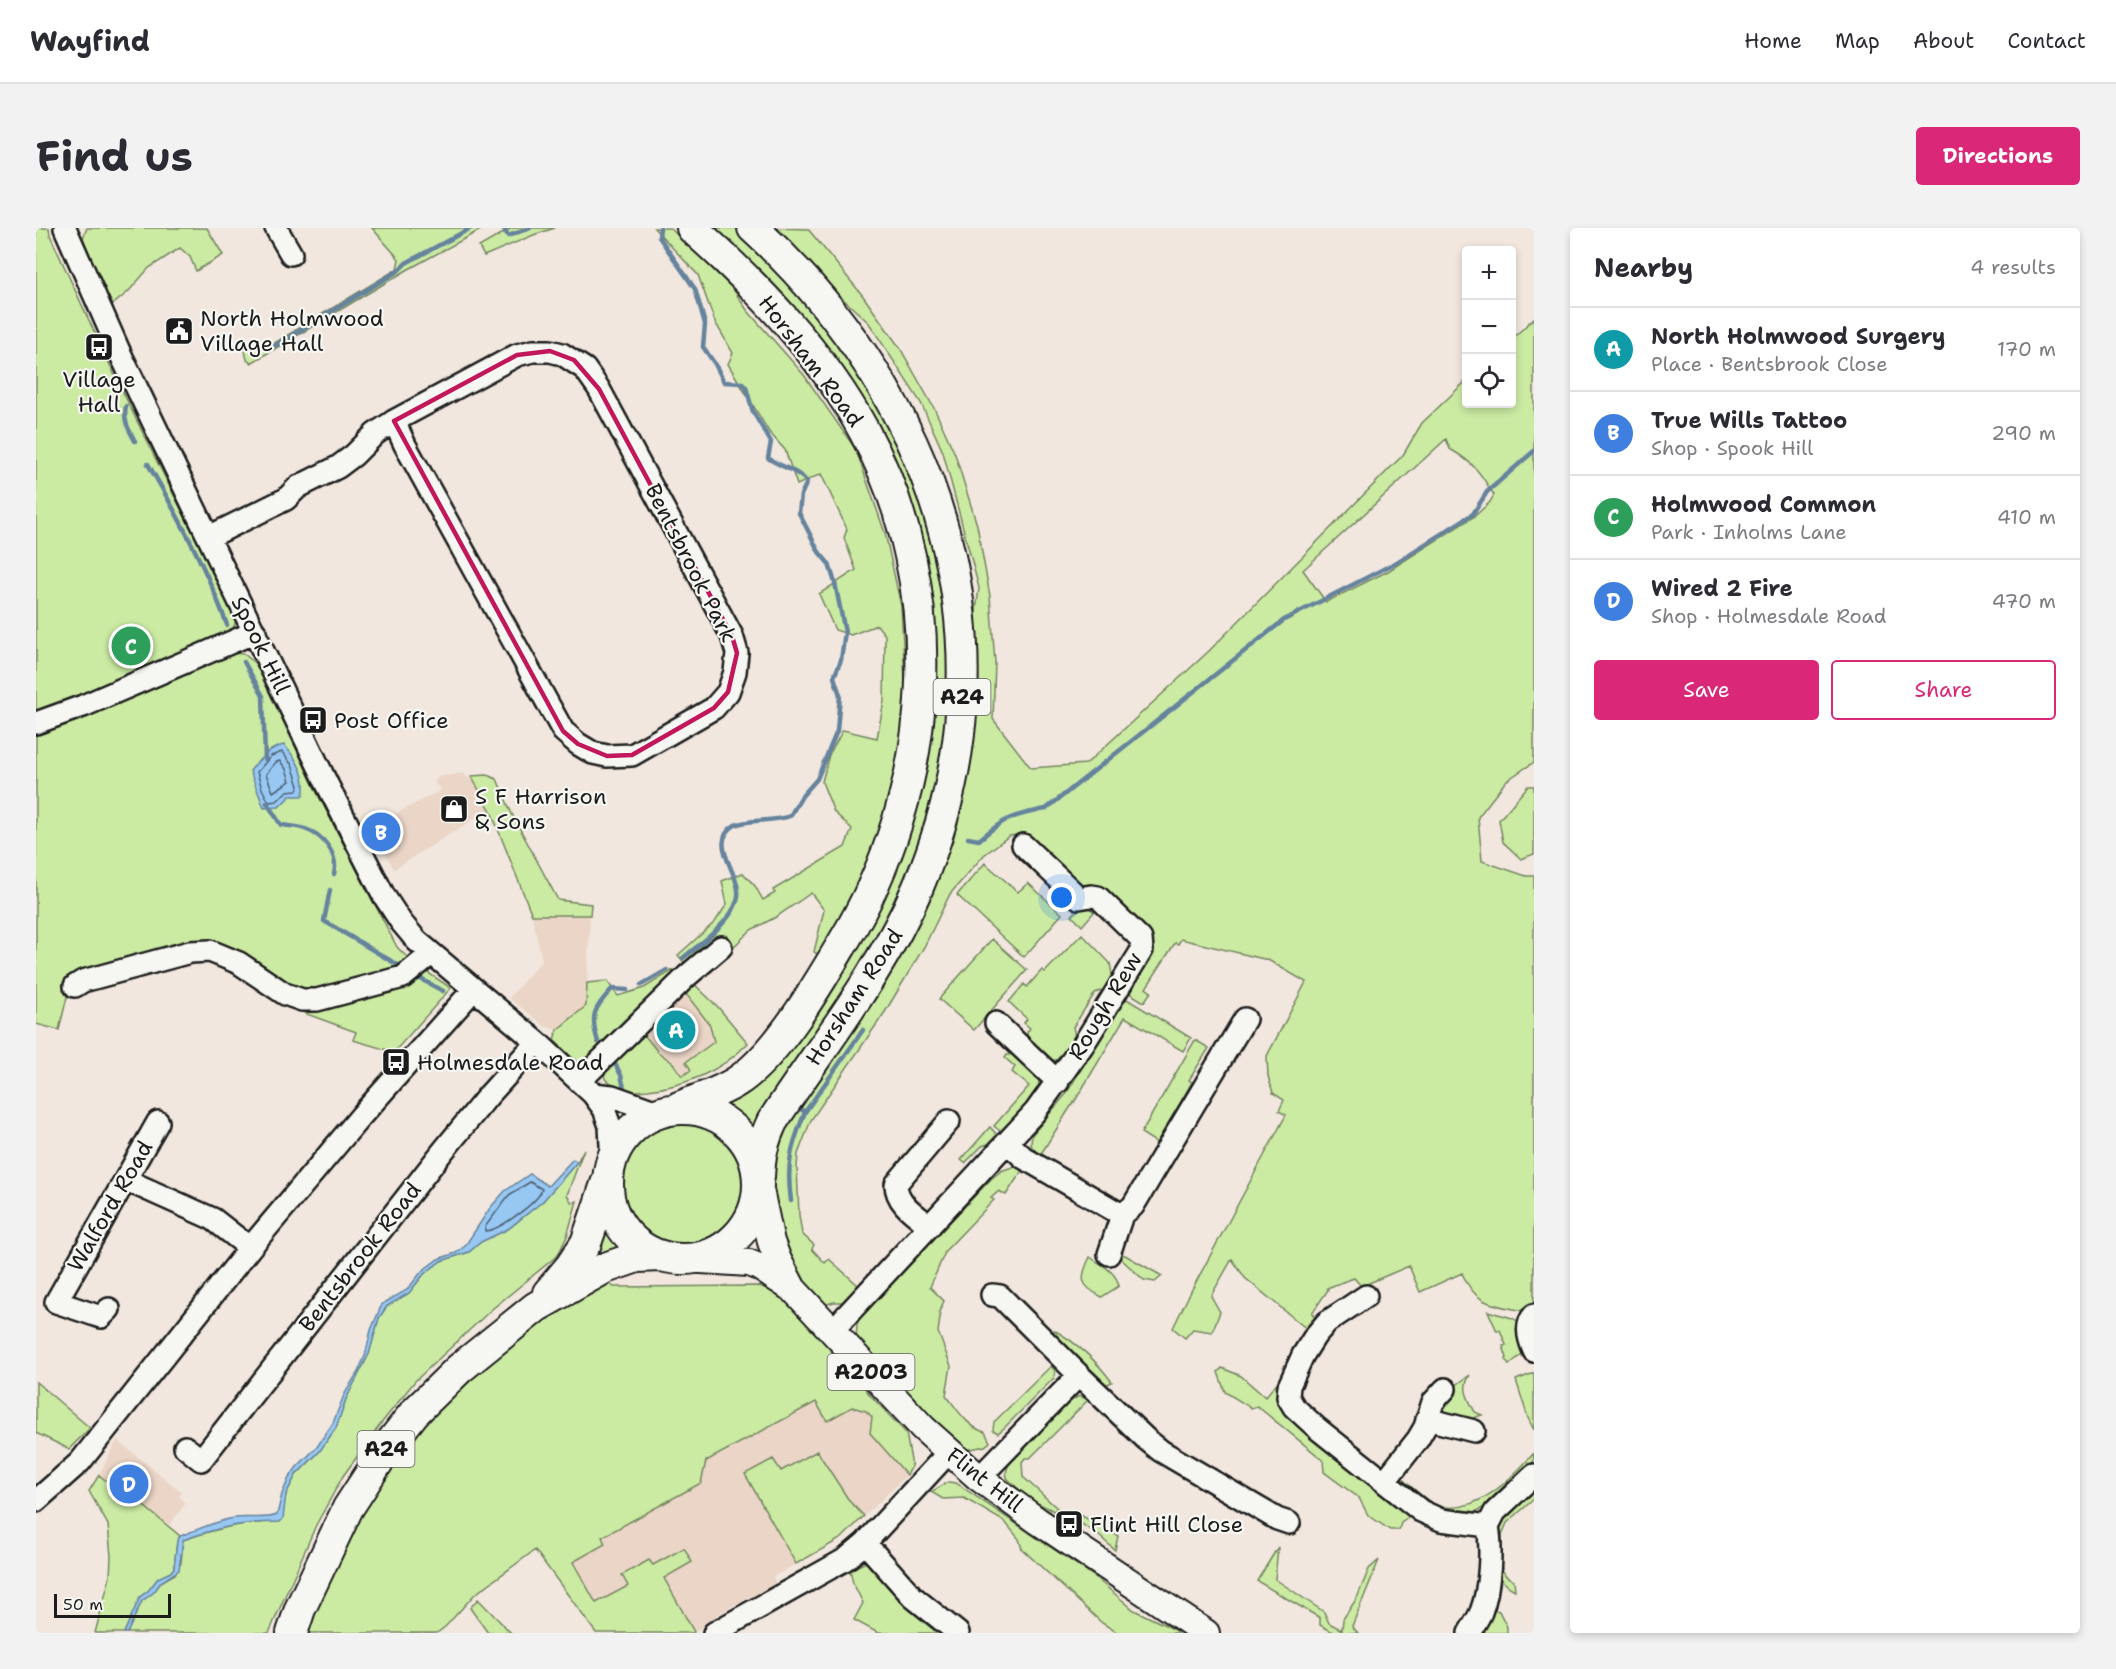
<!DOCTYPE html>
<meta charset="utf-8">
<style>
body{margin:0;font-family:"Shantell Sans",sans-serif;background:#f2f2f3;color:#2b2b33}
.controls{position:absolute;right:18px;top:18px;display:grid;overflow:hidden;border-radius:6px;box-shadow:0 3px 9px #0003}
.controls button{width:54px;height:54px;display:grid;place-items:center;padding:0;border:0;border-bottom:2px solid #e1e1e2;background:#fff;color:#2b2b33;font:30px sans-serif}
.scale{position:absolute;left:18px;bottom:15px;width:117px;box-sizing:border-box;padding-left:6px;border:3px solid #1c1c1c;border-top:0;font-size:16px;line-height:21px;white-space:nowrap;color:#1c1c1c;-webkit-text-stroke:4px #f6f6f2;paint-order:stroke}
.you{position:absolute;left:1026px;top:670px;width:21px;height:21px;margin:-15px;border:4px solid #fff;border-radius:50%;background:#1a73e8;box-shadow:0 0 0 9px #1a73e833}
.badge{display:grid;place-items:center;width:39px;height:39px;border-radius:50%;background:#db2777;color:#fff;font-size:20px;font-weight:700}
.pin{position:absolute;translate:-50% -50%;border:3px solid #fff;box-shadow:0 2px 6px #0006}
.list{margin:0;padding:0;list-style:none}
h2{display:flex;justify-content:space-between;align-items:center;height:78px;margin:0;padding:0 24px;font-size:26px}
h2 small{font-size:20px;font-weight:400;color:#7c7c81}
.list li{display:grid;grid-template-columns:39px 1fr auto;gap:18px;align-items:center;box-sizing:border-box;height:84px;padding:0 24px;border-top:2px solid #e1e1e2}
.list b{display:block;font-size:22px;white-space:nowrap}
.list p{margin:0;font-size:20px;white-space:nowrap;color:#7c7c81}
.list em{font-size:20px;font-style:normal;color:#7c7c81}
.actions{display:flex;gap:12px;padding:18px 24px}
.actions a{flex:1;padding:14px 0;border:2px solid #db2777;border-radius:6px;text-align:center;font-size:21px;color:#db2777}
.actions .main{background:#db2777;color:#fff}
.icon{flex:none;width:33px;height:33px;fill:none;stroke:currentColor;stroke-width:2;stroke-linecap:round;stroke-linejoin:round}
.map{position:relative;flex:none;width:1498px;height:1405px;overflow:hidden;border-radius:6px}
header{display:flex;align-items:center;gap:36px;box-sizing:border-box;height:84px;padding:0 30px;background:#fff;border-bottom:2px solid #e1e1e2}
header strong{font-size:28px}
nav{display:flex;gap:33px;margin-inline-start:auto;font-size:21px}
.intro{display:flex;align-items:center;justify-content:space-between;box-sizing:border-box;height:144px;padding:0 36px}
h1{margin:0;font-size:42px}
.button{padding:15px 27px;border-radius:6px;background:#db2777;color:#fff;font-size:21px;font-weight:700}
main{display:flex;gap:36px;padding:0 36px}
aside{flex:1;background:#fff;border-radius:6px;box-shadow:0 3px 9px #0003}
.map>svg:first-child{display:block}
.built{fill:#ead5c6}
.green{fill:#cbeba3;stroke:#748460;stroke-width:1.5;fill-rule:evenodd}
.water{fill:#97c7f3;stroke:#66839d;stroke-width:1.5}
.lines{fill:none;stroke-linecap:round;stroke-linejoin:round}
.shore{stroke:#4d6072;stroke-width:1.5}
.stream{stroke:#66839d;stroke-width:4.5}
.minor-casing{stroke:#1c1c1c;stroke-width:26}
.major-casing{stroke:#1c1c1c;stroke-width:30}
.highway-casing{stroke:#1c1c1c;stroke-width:34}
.minor{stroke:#f6f6f2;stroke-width:21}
.major{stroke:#f6f6f2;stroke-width:26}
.highway{stroke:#f6f6f2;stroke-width:30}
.marked{fill:none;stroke:#c2185b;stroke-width:4.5;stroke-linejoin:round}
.labels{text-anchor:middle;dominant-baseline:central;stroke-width:4.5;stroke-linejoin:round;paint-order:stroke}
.shield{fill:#f6f6f2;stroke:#5d5d5c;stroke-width:1.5}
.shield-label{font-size:21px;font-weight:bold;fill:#1c1c1c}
.poi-label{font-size:22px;fill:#1c1c1c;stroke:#f6f6f2;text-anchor:start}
.street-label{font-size:22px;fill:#1c1c1c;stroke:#f6f6f2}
</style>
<header>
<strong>Wayfind</strong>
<nav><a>Home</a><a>Map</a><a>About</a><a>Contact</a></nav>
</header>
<div class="intro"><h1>Find us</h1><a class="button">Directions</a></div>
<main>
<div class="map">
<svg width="1498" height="1405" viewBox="0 0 1498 1405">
<rect width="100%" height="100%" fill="#f1e7de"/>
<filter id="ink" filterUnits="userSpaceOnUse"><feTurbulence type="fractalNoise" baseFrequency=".0167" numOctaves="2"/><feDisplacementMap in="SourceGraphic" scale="12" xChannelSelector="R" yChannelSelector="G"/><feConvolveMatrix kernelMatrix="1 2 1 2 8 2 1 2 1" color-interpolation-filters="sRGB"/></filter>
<g filter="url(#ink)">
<path class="built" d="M428,545l3,5 4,-2 19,33 -96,60 -23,-42 70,-37 -7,-8 5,-5z
M517,685l37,2 -4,91 -29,24 -12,-4 -36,-28 33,-38 -10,-45z
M651,758l25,25 11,54 -41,12 -9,-14 -15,-11 -17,-21z
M520,1109l310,74 6,6 24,46 11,12 -65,63 -69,39 3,6 -60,32 1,4 -25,14h-96l-61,-84z
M81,1212l65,52 -3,5 7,6 -17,22 -30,-23 -3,3 -37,-30z"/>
<path class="green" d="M0,0h13l1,7c57,127 118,253 184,375 4,11 1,16 -6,25l3,18 13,1 13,11 61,130 79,152 16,16 38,25 -57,64 -41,-12 3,-8 -52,-19 1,-20 -91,-49 -147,45v8l-8,33 -23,-6z
M51,0h120l16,27 -27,16 -6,-14 -10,-9 -31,20 -20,23 -19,16 -27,-69z
M336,0h112l-77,42 -156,93 -4,-3 -2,-9 22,-11 6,4 124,-75 2,-10z
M476,0h43l-19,6 -52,22 -5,-9z
M618,0h16l63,61 14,21 57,65 52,75 29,83 16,73 5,93 -9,78 -16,58 -37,80 -25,40 -5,-3 10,-42 -13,-17 -35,24 -25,13 -22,21 -43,14 -8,-10 37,-33 12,-18 -5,-23 21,-8 12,13 8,14 12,-7 -2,-3 72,-43 7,-18 -18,-17 -12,-30 7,-27 14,-25 34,8 7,-37 1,-66 -8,-10 -26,10 -16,-5 -16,-36 37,-24 -12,-32 3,-9 -26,-55 -24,11 -12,-35 -16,-18 -41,-68 5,-11 -18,-31 -17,-47z
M670,0h33l28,26 100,122 58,123 26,123 -3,127 -39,139 -155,250c-10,-16 -22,-27 -40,-34l45,-28 162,-294 -19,-284z
M736,0l36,1 55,67 37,52 35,62 20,44 22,71 13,71 5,67 -2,56 38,49 55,-4 123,-113 194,-196 19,-32 44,-42v23h46v-65l22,-21v444l-28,19 -28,36 4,44 44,15h8v427l-10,8c-31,-6 -49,-6 -62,-38l-42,19 -11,-26 -40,17 2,5h-8l-9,-10 -27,10 1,2 -16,23 5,8 -9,9 -63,-52 -13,-19 -21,37 9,16 -8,20 -19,-3 -8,9 -12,-10 16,-33 97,-180 -7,-4 5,-11 -11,-7 -5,-17 -1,-20 39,-74 -38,-22 -87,-21 -3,5 -3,-1 -29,45 5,4 -7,10 -18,-11 27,-46 -12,-13 3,-6 -41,-40 -16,5 -62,-57 -16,2 -25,19 -34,39 -26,53 -39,65 -74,108 -13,34 -1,13 2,48 3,19 12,11 -2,4 13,14 4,-4 30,27 -17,16h-8l-14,4 -23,-28 -11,-23 -18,-86 8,-41 92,-132 102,-314 7,-1 -4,-46 6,-47 -36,-136 -22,-49 -52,-80 -54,-50zM1410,211l4,10c24,14 29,22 44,46l-4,7 -15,14 -87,55 -62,31 -23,-32z
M451,547l10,4 15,35 46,86 33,4 -1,11h-58l-42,-106 -19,-33z
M1492,558h6v68l-13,5 -18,-17 -4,-22z
M949,635l33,29 10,-9 34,31 -38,43 -67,-62z
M1048,678h3l7,6 -12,14 -10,-10 7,-8z
M1046,706l28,29 2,12 -8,15 -9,3 -22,34 2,9 -15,24h-11l-21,-19 -1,-9 3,-4 -6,-5 3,-4 -18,-17 15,-18 3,3 15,-17 3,2z
M956,711l35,31 -53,60 -35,-31z
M637,742l2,7 -79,79 -16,9 -26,-25 3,-10 29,-24 1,-23 20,-2 11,15 26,-8z
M657,755l25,24 30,36c-26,28 -63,43 -100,47 -7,0 -17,3 -23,1 -7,-3 -14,-8 -20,-12l-2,-12 38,-36 17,21 15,11 9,13 9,-6 -5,-8 28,-20 -4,-17 -27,-35z
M1089,770l66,40 -8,13 -58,-34 -53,89h-1l-32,51 -5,-5 -3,-8 1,-9 34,-41z
M1159,812l14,8 -20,32 3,2 -35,61 -16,-10z
M981,826c6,6 17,13 21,20 8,17 -27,47 -38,57l-6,-5 35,-40 -17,-14 3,-5 -10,-9 2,-3z
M585 956a62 62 0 1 1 124 0a62 62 0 1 1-124 0Z
M954,899l7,8 -9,9 -6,2 -17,17 -4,-3z
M548,921l-17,46 5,8 5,-2 -10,35 -9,19 -66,54 -77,72 -32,40 -40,55 -27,49 -47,108h-142l15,-32 12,-9 7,-10 14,-8 6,-11 2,-23c36,-12 59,-18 96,-18l7,-28 10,-19 23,-23 17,-24 10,-29 23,-45 10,-36 8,-12 22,-13 15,-19 17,-13 28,-9 11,-10 28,-13 35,-28 34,-39z
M979,938l8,3 -17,26 -7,-4 -8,7 3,2 -48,50 -16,37 14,14 -5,11 1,6 -2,14 13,34 -5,29c11,14 22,33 39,37l5,10 -5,4 -23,5 -106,-111 1,-16 6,-11 128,-134 10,-8z
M568,989l14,23 10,9 -42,20z
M1084,1026l5,1 37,21 -7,6 -11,-2 -24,-22z
M1054,1029c11,8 26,14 29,29l-17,11c-22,-11 -23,-18 -12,-40z
M569,1053l9,6 145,-1 17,6 49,45 45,58 36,38 6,33 -5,9 -37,-42 2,-16 -6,-6 -14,-4 -25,14 -11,-19 -110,59 -5,22 -99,54 3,7 -32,18 23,41 32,-17 -6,-11 27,-15 4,5 31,-17 8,14 -28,16 30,54 -2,1h-96l-61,-83 -61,45 -28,31 -9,7h-138l35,-82 90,-134 125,-107z
M1452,1083c35,11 34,4 37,41l-15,12 -1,1 -3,-6 1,-1 -4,-12 3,-1 -6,-15 -3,1z
M1018,1102c23,13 42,30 58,52l-11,5 -50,-54z
M1015,1138l4,5 -1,7 -50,50 -6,5 -5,-3 1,-8z
M1186,1140l19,8 24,21 16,-19 130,138 -10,7 -2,7h-9l-22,-15 -9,-17 -35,-26 -1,-12 -66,-54 -6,2 -26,-16 -7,-20z
M1498,1145v57l-6,-12 -12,-38z
M1434,1147c-9,13 -2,24 5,37l7,3 -17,6 -26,-7 9,-23z
M0,1154l54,46 -21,21 -33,-16z
M1044,1168l8,4 -58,58h-5l-3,4 1,15 34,31 -3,3 -25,-12 -22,-21c-1,-5 -1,-9 2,-14 7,-13 57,-63 71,-68z
M781,1223l33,51 14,14 -22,22 -46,26 -51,-90 28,-15 8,12z
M1498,1225l-1,13 -38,36 -24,12 -35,-2 -41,-34 5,-7 1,7c9,7 28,26 38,28 38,9 72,-27 95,-53z
M63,1247l37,30 3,-3 41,34 -3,5 -3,27 -3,4 -13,6 -9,12 -9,7 -16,36h-29l15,-56 1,-21 -3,-31 -19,-34z
M912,1254l8,1 140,95 38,32 48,23h-64l-16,-10 -80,-74 -3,-10 -14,-17 -41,-24 -21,1 -12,-7z
M1498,1256v15l-27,24 -5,12 -1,33 5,8 8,5 1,9c-27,-12 -21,-42 -20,-67z
M1039,1284l43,24 -3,14 -18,-16 -31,-20z
M1242,1319l-3,32 49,33 5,11 13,7 1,-11 14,-21 12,-29 10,-9 -27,66 6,7h-23l-15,-8v-7l-63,-37z
M830,1334l6,4 38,44 27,23h-59l-24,-13 9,-17 -10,-20 -3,-13z
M442,1371l33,34h-23l-18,-25z
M1454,1381l9,2 8,16v6h-30z"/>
<path class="water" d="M248,517c13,14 24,32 19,51h-13l-11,11 -15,1 -14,-37c10,-12 18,-23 34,-26z
M537,931l4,3 -34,39 -35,28 -27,13 -12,10 -28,9 -17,13 -15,19 -22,13 -8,12 -10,36 -23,45 -10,29 -17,24 -23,23 -10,19 -3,25 -3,3c-38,0 -61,5 -97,18l-4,30 -18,12 -7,10 -12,9 -15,32h-3l16,-36 9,-7 9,-12 13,-6 3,-4 3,-27 3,-5c17,-6 36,-15 54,-18 13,-2 32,2 43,-3l5,-21 7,-16 8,-11 20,-20 16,-24 11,-28 14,-23 7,-16 6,-26 11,-26 25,-14 15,-19 16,-12 18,-6 9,-7 25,-38 15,-17 25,-17 18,12z"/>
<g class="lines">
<path class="shore" d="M246,524l10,13 7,21 -2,4 -10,1 -10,10 -8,1 -7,-13 -5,-17 14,-16z
M244,533l6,8 4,12 -17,11 -7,-18 10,-12z
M494,954l12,7c-3,13 -44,42 -57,42v-4l24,-32z"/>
<path class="stream" d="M624,0l-1,9 36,52 10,35 -2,23 12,17 9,18 18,1 4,4 7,25 18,30 -3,16c12,9 30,12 39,24l-6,13 -2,18 20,39 10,12 6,19 10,49 -4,28 -7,17 6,18 -3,36 -20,48 -15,17 -12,20c-16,6 -42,3 -55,9 -31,19 11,52 2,76 -7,22 -37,43 -54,57
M468,1l4,7 22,-8
M231,119l9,-2 122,-74 8,-8 65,-35
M90,178c-3,15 2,22 9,35
M112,236c30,51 59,105 79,161
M208,434l19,34 2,63
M231,575l14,22c8,1 17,1 24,4 18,6 34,25 29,45
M932,610l11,2c27,-23 32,-24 67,-31l238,-189 113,-58 76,-48 14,-22 47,-41
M294,662l-6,31 74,44
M379,748l28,15
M605,757l26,-15
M562,814c-8,-26 -5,-33 14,-53l15,1
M578,834l7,13 3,13
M766,882l3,2 58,-82
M755,973c-5,-37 0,-54 14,-89"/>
<g class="minor-casing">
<path id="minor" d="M29,0l54,123 209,435 56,110 17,26 16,19 120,101 56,52 11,15 6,17 2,38
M240,0l15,26
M173,309l77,-38 12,-12 40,-20 16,-12 21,-21 19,-13 123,-66 16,-4h17l12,3 23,15 14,20 133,247 5,17 -2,19 -7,20 -14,16 -82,47 -25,1 -14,-3 -15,-9 -15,-13 -158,-286 -11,-24
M0,495l47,-17 172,-74
M39,758l8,-5 107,-29 20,-1 29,12 46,31 17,6h15l86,-23 28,-23
M960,795l62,59
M544,853l107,-105 34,-29
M557,866l19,2 45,16
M971,914l17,16 98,57
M90,952l87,39 37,29
M894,998c-14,-11 -34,-23 -34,-42l53,-63
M1073,1026l13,-39 11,-9 112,-187
M956,1067l8,1 79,79 67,64 15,12 116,68 12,4
M1330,1068l-39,26 -12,14 -12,19 -14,31 -1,11 6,10 24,22 103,82 20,9 47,6 7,-14 39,-37
M73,1081l-8,8 -45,-15 102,-180
M1498,1087c-9,10 -5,25 0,36
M797,1102l202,-218 48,-67 59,-95 -1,-11 -43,-42 -7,-1 -12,2 -56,-53
M1391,1191l47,12
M149,1219l16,13 242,-309 45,-55 49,-54
M943,1250l100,-103
M1349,1253l33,-42 7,-12 8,-25 12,-13
M0,1273l44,-39 170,-214 111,-132 113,-127
M829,1315l48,54 45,36
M678,1405l132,-74 19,-16 83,-90
M1433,1405c4,-7 9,-14 12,-21 9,-23 11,-63 7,-86"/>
</g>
<g class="major-casing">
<path id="major" d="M723,957l12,57 7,18 14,27
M649,1031l64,4 10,4 35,23 129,138 56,50 59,43 168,112"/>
</g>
<g class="highway-casing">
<path id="highway" d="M717,0c187,171 267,418 165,659 -36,85 -95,157 -146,235 -9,19 -12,34 -13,55
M643,879c19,-8 40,-14 57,-25 41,-26 83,-99 108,-141 92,-152 106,-352 20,-510 -43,-79 -106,-144 -172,-203
M572 956a75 75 0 1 1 150 0a75 75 0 1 1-150 0Z
M512,1065l22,-26 16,-24 21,-62
M256,1405l8,-24 48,-101 41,-63 25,-32 45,-44 77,-62 69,-39 32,-11 24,-1"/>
</g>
<use href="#minor" class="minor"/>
<use href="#major" class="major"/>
<use href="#highway" class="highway"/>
</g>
</g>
<path class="marked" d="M514,123l24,9 25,29 133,247 5,17 -9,39 -14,16 -82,47 -25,1 -29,-12 -15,-13 -169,-310 123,-66z"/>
<defs>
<g id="civic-square" transform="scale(1.5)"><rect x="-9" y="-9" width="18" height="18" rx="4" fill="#1c1c1c" stroke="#f6f6f2"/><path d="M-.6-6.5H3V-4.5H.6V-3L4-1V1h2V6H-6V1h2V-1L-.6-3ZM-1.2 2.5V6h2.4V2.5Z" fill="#fff"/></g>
<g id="bus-square" transform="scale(1.5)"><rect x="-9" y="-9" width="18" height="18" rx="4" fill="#1c1c1c" stroke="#f6f6f2"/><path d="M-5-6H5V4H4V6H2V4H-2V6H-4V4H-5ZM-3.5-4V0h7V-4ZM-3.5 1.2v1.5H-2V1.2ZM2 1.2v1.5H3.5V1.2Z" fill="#fff"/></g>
<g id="shop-square" transform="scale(1.5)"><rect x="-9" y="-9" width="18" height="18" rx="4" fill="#1c1c1c" stroke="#f6f6f2"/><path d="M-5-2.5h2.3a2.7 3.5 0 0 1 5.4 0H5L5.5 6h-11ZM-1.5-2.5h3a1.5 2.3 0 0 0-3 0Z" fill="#fff"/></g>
</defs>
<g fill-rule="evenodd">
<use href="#civic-square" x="143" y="103"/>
<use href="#bus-square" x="63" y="119"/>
<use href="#bus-square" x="277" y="492"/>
<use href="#shop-square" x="418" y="581"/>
<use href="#bus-square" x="360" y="834"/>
<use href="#bus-square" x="1033" y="1296"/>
</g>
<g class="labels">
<g class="shield">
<rect x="897.5" y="451" width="57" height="36" rx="4.5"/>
<rect x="791.5" y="1126" width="87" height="36" rx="4.5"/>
<rect x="321.5" y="1203" width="57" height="36" rx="4.5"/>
</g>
<g class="shield-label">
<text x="926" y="469">A24</text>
<text x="835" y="1144">A2003</text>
<text x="350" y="1221">A24</text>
</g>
<g class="poi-label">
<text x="164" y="90">North Holmwood<tspan x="164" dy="25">Village Hall</tspan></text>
<text x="63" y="151" text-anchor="middle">Village<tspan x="63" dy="25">Hall</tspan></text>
<text x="298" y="492">Post Office</text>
<text x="439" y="568">S F Harrison<tspan x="439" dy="25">&amp; Sons</tspan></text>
<text x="381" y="834">Holmesdale Road</text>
<text x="1054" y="1296">Flint Hill Close</text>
</g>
<g class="street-label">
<text transform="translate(775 133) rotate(53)">Horsham Road</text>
<text transform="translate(655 335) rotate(63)">Bentsbrook Park</text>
<text transform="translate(225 417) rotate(64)">Spook Hill</text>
<text transform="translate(818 769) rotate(-57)">Horsham Road</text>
<text transform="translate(1069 778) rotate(-59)">Rough Rew</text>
<text transform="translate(74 978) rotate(-60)">Walford Road</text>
<text transform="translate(324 1029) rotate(-52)">Bentsbrook Road</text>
<text transform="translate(949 1252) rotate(38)">Flint Hill</text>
</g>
</g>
</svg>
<div class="controls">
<button>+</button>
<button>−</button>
<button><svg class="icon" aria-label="locate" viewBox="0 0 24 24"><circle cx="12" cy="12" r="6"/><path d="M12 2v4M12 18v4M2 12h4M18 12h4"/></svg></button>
</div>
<div class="scale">50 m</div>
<div class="you"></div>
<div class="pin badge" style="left:640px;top:802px;background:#0f9aa8">A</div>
<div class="pin badge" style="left:345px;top:604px;background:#3f7fe0">B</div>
<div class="pin badge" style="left:95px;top:418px;background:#2e9e5b">C</div>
<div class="pin badge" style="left:93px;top:1256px;background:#3f7fe0">D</div>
</div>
<aside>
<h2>Nearby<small>4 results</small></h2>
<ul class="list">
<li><span class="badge" style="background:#0f9aa8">A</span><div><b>North Holmwood Surgery</b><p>Place · Bentsbrook Close</p></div><em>170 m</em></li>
<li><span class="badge" style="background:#3f7fe0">B</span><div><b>True Wills Tattoo</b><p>Shop · Spook Hill</p></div><em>290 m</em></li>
<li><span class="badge" style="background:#2e9e5b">C</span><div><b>Holmwood Common</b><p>Park · Inholms Lane</p></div><em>410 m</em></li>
<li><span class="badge" style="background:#3f7fe0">D</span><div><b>Wired 2 Fire</b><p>Shop · Holmesdale Road</p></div><em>470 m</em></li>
</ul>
<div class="actions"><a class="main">Save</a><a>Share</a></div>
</aside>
</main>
